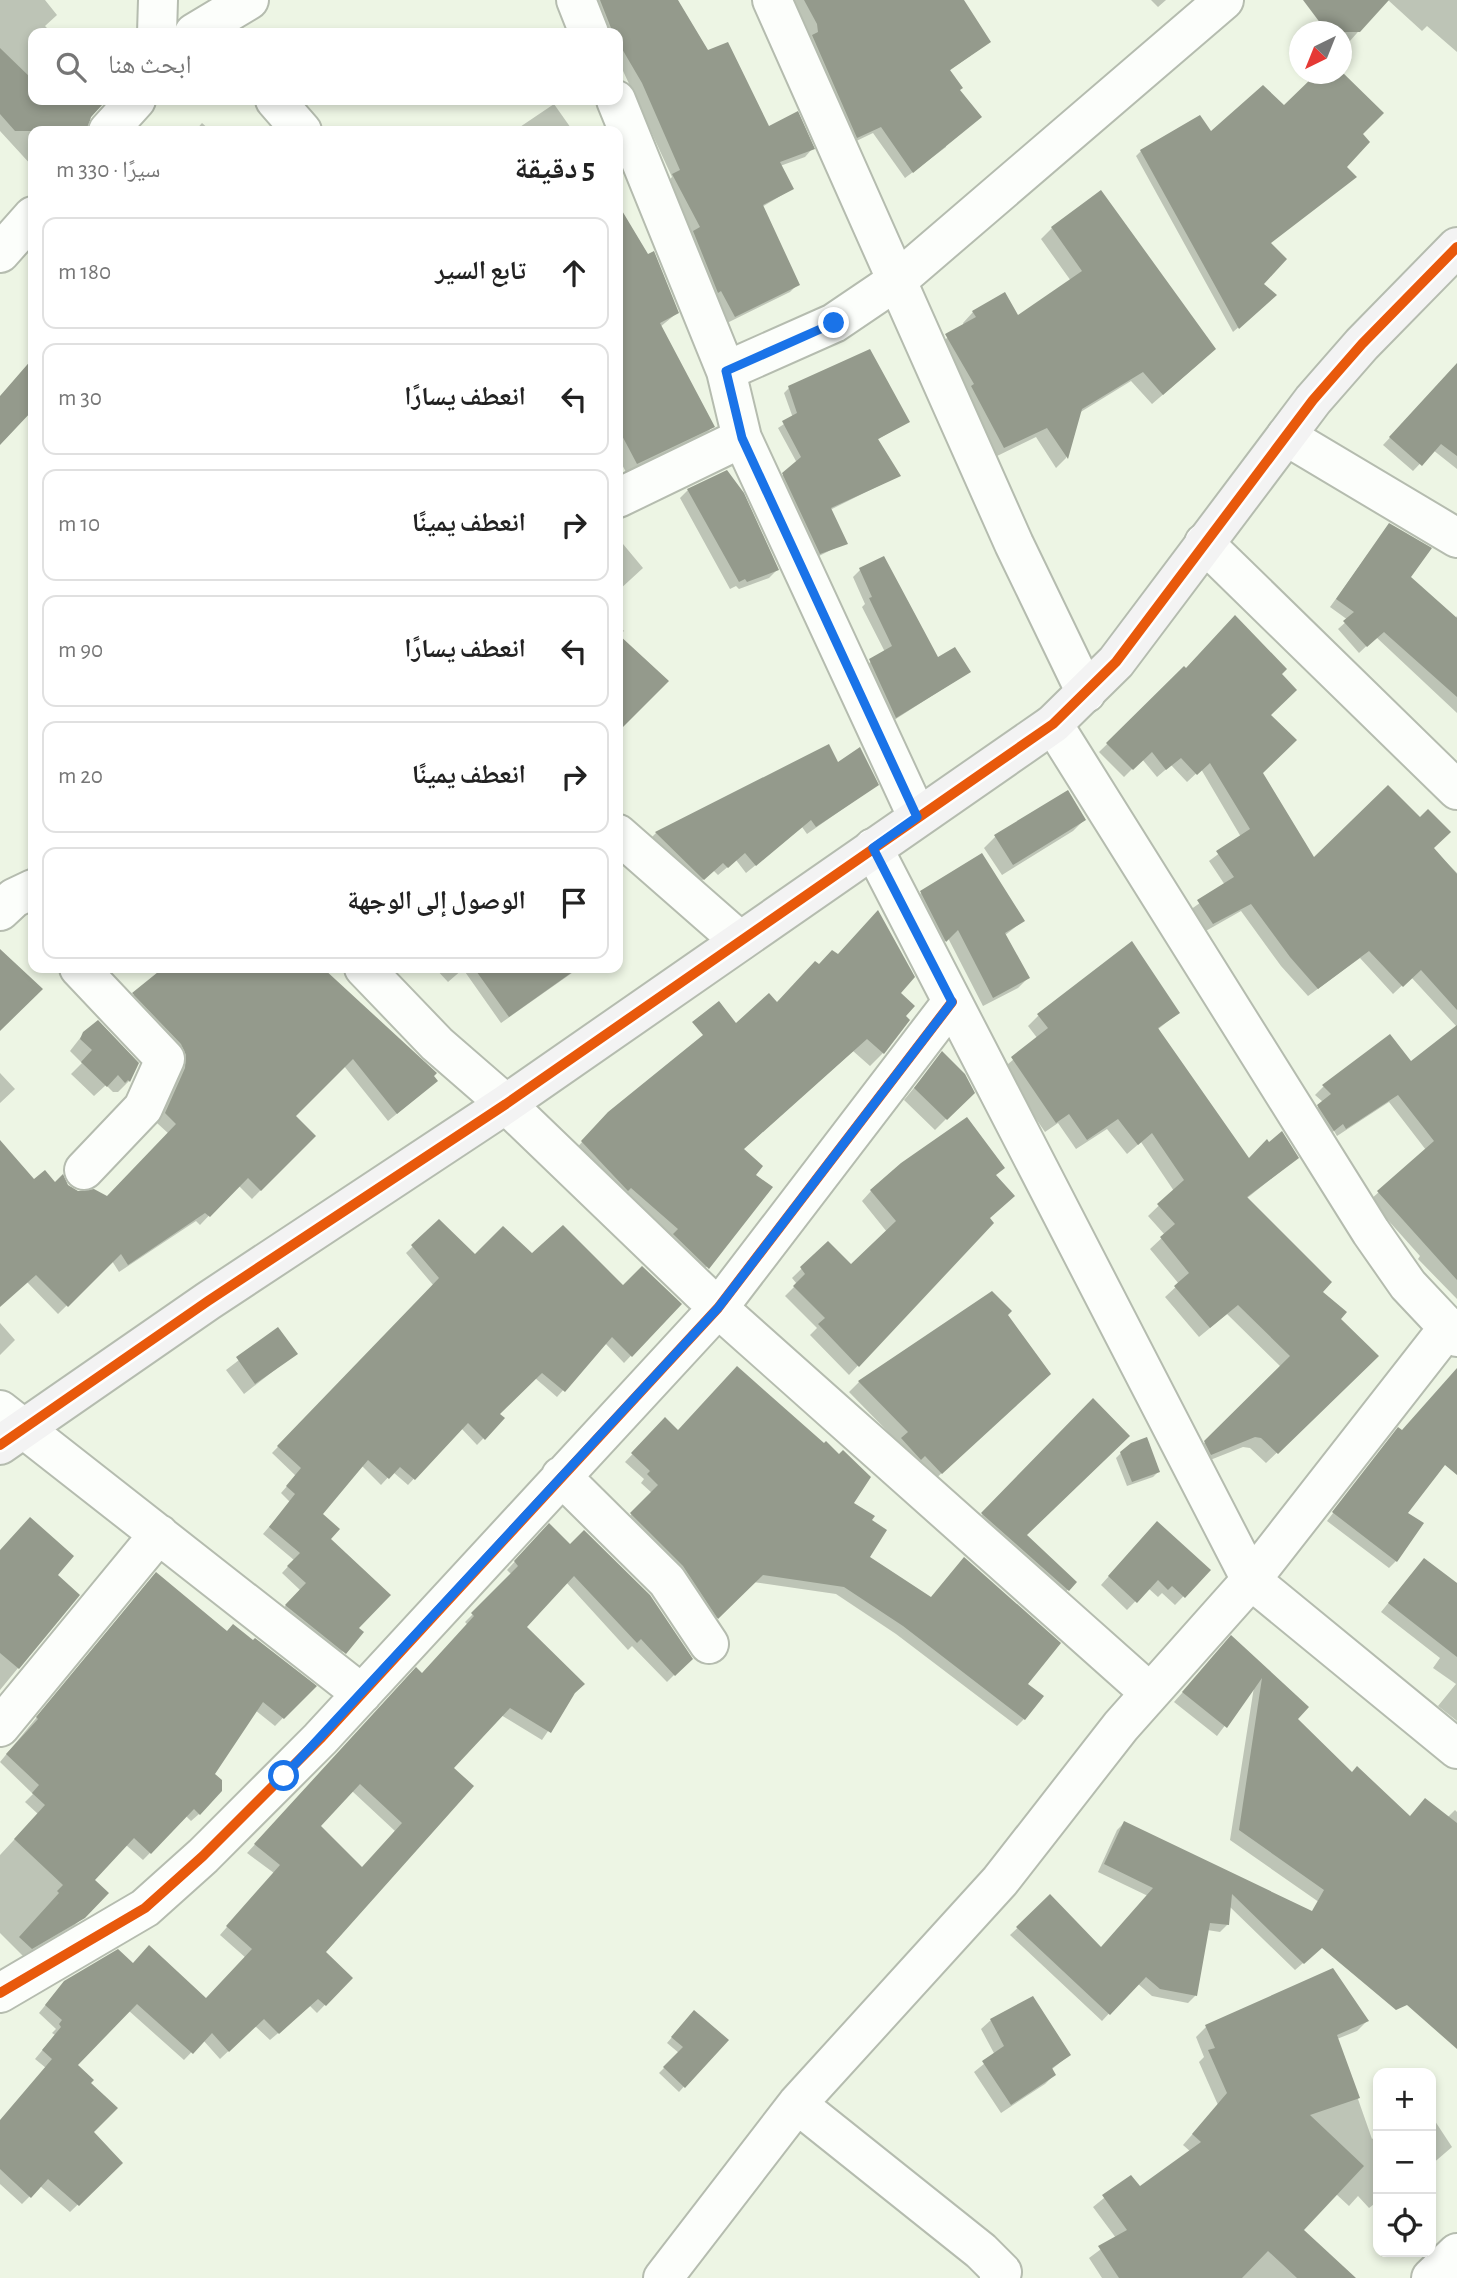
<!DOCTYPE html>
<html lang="ar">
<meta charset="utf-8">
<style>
body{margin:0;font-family:"Alegreya Sans","Noto Naskh Arabic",sans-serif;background:#f6f6f6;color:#222;direction:rtl}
.controls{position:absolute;right:21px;bottom:21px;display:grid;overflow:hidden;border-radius:14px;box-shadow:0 4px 10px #0003}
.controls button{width:63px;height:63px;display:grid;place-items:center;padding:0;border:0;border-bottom:2px solid #e0e0e0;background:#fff;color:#222;font:35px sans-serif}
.compass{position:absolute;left:1289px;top:21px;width:63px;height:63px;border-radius:50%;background:#fff;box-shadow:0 4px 10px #0003;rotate:223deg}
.stop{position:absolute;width:21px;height:21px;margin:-16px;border:5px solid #1a73e8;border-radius:50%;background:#fff}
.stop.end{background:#1a73e8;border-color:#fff;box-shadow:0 2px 7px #0008}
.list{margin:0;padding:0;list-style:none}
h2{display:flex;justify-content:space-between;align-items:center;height:91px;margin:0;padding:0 28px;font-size:30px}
h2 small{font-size:23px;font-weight:400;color:#767676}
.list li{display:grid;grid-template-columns:46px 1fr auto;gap:21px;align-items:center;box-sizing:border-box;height:112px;margin:0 14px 14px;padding:0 14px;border:2px solid #e0e0e0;border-radius:14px}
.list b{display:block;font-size:26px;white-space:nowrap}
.list em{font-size:23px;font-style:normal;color:#767676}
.icon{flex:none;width:38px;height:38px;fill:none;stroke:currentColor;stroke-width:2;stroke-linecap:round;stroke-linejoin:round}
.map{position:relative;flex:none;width:1457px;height:2278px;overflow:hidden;direction:ltr}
.search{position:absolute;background:#fff;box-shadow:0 4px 10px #0003;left:28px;top:28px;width:595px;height:77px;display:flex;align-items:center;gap:18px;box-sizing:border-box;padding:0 24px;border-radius:14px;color:#767676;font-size:26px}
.panel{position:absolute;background:#fff;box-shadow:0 4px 10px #0003;left:28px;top:126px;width:595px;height:847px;border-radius:14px;direction:rtl}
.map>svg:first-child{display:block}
.shadow{fill:#0003;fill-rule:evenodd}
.building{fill:#949a8c;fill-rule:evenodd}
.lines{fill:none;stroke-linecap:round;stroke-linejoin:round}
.street-casing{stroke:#b5bcaf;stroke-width:42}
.secondary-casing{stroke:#b5bcaf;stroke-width:42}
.street{stroke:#fcfefb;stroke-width:38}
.secondary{stroke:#f3f3f3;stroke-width:38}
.cycleway-casing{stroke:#fff;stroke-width:15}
.cycleway{stroke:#e8590c;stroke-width:10}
.route{stroke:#1a73e8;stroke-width:9}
</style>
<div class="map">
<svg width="1457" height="2278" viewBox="0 0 1457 2278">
<rect width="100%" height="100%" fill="#edf5e4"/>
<path class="shadow" d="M0,0h45l12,15 -12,11 3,3 -5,4h-10v67h64l4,4 -16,21v6h-52v36l-33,-36z
M596,0h80l31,52 61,77 44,20 -7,8 -25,9 12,23 -30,18 36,77 -8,8 -63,31 -41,-83 6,-6 -26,-51 6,-6 -54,-117v-27h-15l-9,-22 5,-5z
M786,0h162l41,42 -40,29 -3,76 -41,31 -32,-45 -23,11z
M1151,0h15l-8,7z
M1343,0h43l-44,50v-18h-29z
M1388,0h69v52l-30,-26 -5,5z
M1318,74h23l20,60 -92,110 -8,40 9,16 -37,32 -97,-176 5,-5 69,-18 74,-26z
M554,104l19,27h-59z
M202,123l9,8h-16z
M627,222l50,91 -17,14 53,99 -10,11 -76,37 -9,-17v-230z
M1052,228l151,132 -51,44 -21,-23 -52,32 -13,45 -10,10 -20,-31 -43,21 -57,-112 28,-20 -1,-3 10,-11 45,5 53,-36 -30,-42z
M1445,379l12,11v79l-24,-19 -20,21 -30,-26z
M789,388l119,33 -31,19 21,36 -68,34 15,33 -30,15 -37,-79 19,-16 -19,-35 15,-10 -9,-25z
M688,490l89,80 -8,8 -30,11 -3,-3 -6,3 -50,-91z
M1389,525l20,52 46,41 2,-2v97l-81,-76 -17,16 -21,-24 10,-9 -18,-13z
M623,544l20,24 -25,23v-42z
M884,558l53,102 32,12 -81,52 -26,-56 23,-16 -23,-45 3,-3 -12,-27 7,-7z
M618,624l6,7 -6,5 49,45 -49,48z
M1184,669l96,5 -11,41 -8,58 52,87 119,-12 25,25v426l-39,-40 2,-3 -50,-56 56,-50 -37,-48 -52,34 -3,-5 -10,7 -14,-24 13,-12 -8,-7 8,-8 67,-51 20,27 47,-36 -46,-50 -18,17 -33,-36 -52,38 -27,-30 -40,-55 -37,21 -14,-22 35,-25 -16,-24 32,-24 -40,-68 -14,13 -16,-17 -14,12 -15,-18 -18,18 -25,-25z
M828,747l9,18 40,20 -70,49 -5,-7 -56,46 -10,-13 -18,15 -5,-5 -18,17 -47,-46 8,-8z
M1084,820l-11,11 -71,44 -18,-27 11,-11z
M921,893l102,28 -19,15 24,42 -10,10 -35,18 -35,-68 -12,13 -25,-48z
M166,968h72l6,6 6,-6h32l19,18 20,-18 114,105 -8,16 -39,32 -44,-55 -51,50 20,20 -61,63 -14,-14 -38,40 -4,-4 -77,51 -7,-11 -54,53 -31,-32 -27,24v-163l34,38 73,17 62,-64 -12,-11 20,-45 -52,-76z
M435,968h144l-78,55 -38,-54 -15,13z
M898,993l6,23 4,5 -25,32 -13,13 -17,-15 -111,99 11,25 18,13 -76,93 -125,-126 26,-28z
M1178,1013l-21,17 91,130 49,-2 -51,41 75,93 17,27 39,37 -111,107 -16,-15 -7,-1 -43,17 -6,-11 87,-86 -54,-53 -28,23 -34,-40 14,-13 -29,-35 15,-14 -17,-19 26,-25 -33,-49 -14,12 -20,-25 -31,20 -18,-26 -13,9 -43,-63 36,-30 -10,-13 10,-10z
M84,1033l53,31 -8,17 -11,11h-5l-7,-7 -12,11 -23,-22 11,-11 -12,-12z
M942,1054l31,38 -38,38 -31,-30z
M0,1073l15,16 -15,14z
M871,1191l117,28 4,4 -143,152 -39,-40 7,-7 -32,-32 12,-12 -5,-6 36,-35 23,24 36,-35 -25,-31z
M439,1221l36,36 57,-1 148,48 -56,59 -19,-20 -48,54 -22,-19 -37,36 4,5 -25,26 -16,-17 -53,57 -15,-13 -12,13 -20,-20 -40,49 36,114 -19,31 -59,-46 21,-23 -18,-17 12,-13 -31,-26 27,-32 -9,-9 15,-17 -24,-23 162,-167 -28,-33z
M1006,1315l32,69 -107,99 -39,-33 7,-7 -50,-51 10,-10z
M0,1323l15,17 -15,15z
M278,1330l17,24 -51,40 -18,-24z
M1457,1376v32l-51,105 -10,48 -7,7 -62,-47 64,-84 10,-5z
M1093,1400l-69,135 51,47 -15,16 -86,-75z
M665,1420l13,12 174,71 18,18 -3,37 64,41 95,86 -2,34 -7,7 -121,-92 -60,-40 -83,-12 -43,43 -86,-103 28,-29 -11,-10 3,-4 -19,-17z
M1121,1453l37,19 -5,5 -26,9 -11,-28z
M1149,1531l60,39 -34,35 -13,-12 -4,4 -10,-9 -21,22 -26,-25z
M541,1533l150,125 -24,24 -35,-36 -4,4 -62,-68 -41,45 48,67 -31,46 -41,-25 -49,53 -128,184 27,26 -34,35 -7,-7 -40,34 -15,-14 -35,33 -17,-19 -19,20 -56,-50 -53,55 13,18 4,49 29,31 -51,49 -30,-26 -18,18 -22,-20v-63l46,-53 -11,-9 20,-24 -3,-2 4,-4 -17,-16 17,-21 77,-27 73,35 40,-42 -26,-23 54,-62 -27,-20 161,-175 13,-3 47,-50 -3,-3 47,-47 -5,-5zM352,1791l43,40 -33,38 -44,-43z
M0,1552l55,23 23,20 -78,95z
M1416,1569l41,14v138l-19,-15 18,-22 -23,-16 7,-10 -59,-46z
M148,1582l166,104 -39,40 -20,-16 -42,64 -14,40 -8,7 -5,-5 -43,44 -17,-15 -33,35 13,13 -31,32 -52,31 -23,-23v-78l38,-41 -13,-12 8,-8 -33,-32z
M1231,1638l65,82 56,54 58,44h37l8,-8 2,2v163l-131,-68 -96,-67 24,-153 -37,49 -43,-34z
M1124,1823l207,116 -36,31 -66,-64 -1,18 -8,8 -13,-2 -12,66 -7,7 -36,-7 -15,-13 -35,38 -92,-86 40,-38 51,52 47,-53 -50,-24 19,-42z
M1032,1999l37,56 -18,15 3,5 -9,9 -44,29 -27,-41 21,-17 -14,-26 10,-9z
M689,2017l37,24 -47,51 -20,-19 20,-20 -12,-10z
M1367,2021l-10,10 -20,8 35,100 6,-4v66l-9,7 -11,-12 -9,10 -13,-12 -34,36 52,48h-252l-13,-20 27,-20 -23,-31 37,-30 10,12 51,-37 -8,-7 35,-40 -19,-43 5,-5 -8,-20 10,-10z
M1431,2115l21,32 -21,18z"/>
<path class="building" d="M600,0h78l30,50 20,-8 41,84 29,-15 17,38 -35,13 14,27 -31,16 37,80 -65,32 -14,-26 -3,2 -25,-62 7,-4 -28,-53 8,-4 -38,-87 -24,-41v-9h-5z
M804,0h160l27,42 -41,28 13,18 -3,2 22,27 -69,56 -32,-46 -24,11 -45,-103 6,-3 -1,-8z
M1303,0h86l-29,32h-33z
M0,48l33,32v20h66l4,4 -12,13 -4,14h-72l-15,-17z
M1341,71l43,42 -21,21 7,8 -23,25 10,10 -86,66 16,16 -23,25 13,11 -38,34 -99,-179 60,-35 11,16 52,-46 21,20 32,-31z
M1101,190l115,159 -53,46 -20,-23 -61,37 -14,50 -21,-31 -43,20 -33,-62 3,-2 -29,-50 31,-17 -4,-6 33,-19 13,23 64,-44 -31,-44z
M618,204l30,50 6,-3 25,62 -19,10 55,104 -78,37 -19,-36z
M870,349l40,73 -32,17 23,37 -70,32 17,36 -28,10 -38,-81 19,-16 -19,-36 15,-8 -9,-27z
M33,358v52l-33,35v-49z
M1457,363v93l-16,-12 -19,22 -33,-29z
M727,470l17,23 35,77 -32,12 -2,-3 -6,3 -52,-93z
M1389,523l43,25 -21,29 46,41v79l-73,-65 -17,15 -24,-26 11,-9 -18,-13z
M884,556l54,101 17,-10 16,25 -75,46 -27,-59 23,-13 -23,-48 3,-1 -13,-29z
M1235,615l52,54 -5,5 15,16 -26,25 26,25 -34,33 51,84 74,-72 32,32 8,-8 23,23 -17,16 23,26v136l-36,-40 -18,17 -34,-36 -51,38 -28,-32 -39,-53 -38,20 -16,-24 37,-23 -18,-26 34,-22 -40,-66 -13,12 -16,-17 -15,12 -14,-18 -19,18 -27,-27 78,-77 2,2z
M618,634l51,47 -51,51z
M829,744l9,18 22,-15 19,38 -63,42 -5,-7 -55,46 -11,-13 -17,15 -5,-5 -19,17 -49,-48z
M1068,790l18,30 -73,45 -19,-30z
M982,853l43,68 -20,12 25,45 -37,20 -35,-68 -12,12 -26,-51z
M878,910l37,67 -14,16 14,13 -9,10 4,4 -26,34 -17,-15 -123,110 19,17 -7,9 17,12 -64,82 -36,-35 5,-5 -47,-41 -3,3 -47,-50 27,-29 95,-77 -11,-13 27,-21 17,22 33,-30 8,9 38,-41 4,3 13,-14 6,4z
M1132,941l48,72 -22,15 91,130 18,-19 2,3 13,-11 17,27 -52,39 85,85 -9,10 24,20 -6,7 38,37 -101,98 -17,-16 -6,-1 -44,18 -7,-14 86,-85 -52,-51 -28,23 -36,-42 15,-13 -29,-36 15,-13 -18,-20 27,-24 -32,-47 -14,12 -20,-26 -31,21 -18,-26 -13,9 -45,-66 37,-29 -11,-14z
M0,949l43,40 -43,42z
M163,968h160l114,105 -3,3 4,5 -41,33 -44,-55 -57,57 20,20 -55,55 -13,-13 -38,39 -5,-4 -77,52 -7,-11 -53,53 -32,-32 -36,32v-167l34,39 11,-9 10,12 8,-8 5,11 10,6 16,-2 13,7 69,-72 -11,-11 20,-45 1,-13 -5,-11 -49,-51z
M474,968h104l-69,49z
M98,1020l41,43 -9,19 -2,-2 -3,3 -7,-8 -11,12 -26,-25 11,-12 -12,-11 3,-7z
M1457,1025v255l-80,-89 57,-50 -36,-46 -52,34 -3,-5 -9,7 -17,-26 14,-11 -9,-9 68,-51 21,27z
M942,1051l23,23 10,19 -28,27 -33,-32z
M967,1117l38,51 -9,7 19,21 -25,22 4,5 -135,144 -41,-43 7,-6 -32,-32 12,-12 -5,-7 28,-26 23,23 45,-43 -26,-31 31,-27z
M439,1219l36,35 28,-28 29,27 31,-28 60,60 19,-19 40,38 -50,53 -20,-20 -47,55 -23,-19 -42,41 5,4 -20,22 -17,-17 -53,57 -15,-13 -11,12 -21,-19 -45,54 17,15 -9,10 60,56 -32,33 5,4 -18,22 -61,-49 21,-22 -19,-17 13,-13 -31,-26 26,-33 -9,-8 15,-18 -24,-22 162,-168 -28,-33z
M992,1291l20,20 -4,4 43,59 -109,100 -17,-18 -4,4 -20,-22 7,-6 -50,-51z
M278,1327l20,27 -43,30 -19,-27z
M737,1366l87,77 2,-2 13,13 4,-4 28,27 -17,26 21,13 -3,4 15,10 -17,27 61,40 33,-40 97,86 -33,41 16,12 -19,24 -122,-94 -59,-39 -81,-12 -45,44 -35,-53 -53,-53 28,-28 -11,-11 3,-3 -19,-18 34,-36 13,13z
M1457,1368v107l-12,-10 -37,48 16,10 -27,39 -65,-50 66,-85 4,3z
M1093,1398l37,38 -103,99 50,47 -8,9 -88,-78z
M1147,1437l13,35 -28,10 -12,-30 11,-9z
M30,1517l44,39 -16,19 22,20 -61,74 -19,-16v-103z
M1157,1521l54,49 -26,28 -13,-12 -4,4 -10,-10 -21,23 -29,-27z
M549,1523l21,21 14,-14 66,65 43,64 -18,17 -34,-37 -4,4 -63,-67 -47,51 58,57 -10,9 -24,40 -41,-25 -56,60 20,18 -148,166 27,26 -27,28 -8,-7 -39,35 -15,-15 -35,33 -17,-19 -19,21 -56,-50 -59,61 16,15 -3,3 27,25 -24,24 29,31 -44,43 -31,-27 -17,19 -31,-29v-49l52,-61 -10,-9 19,-23 -2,-3 3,-4 -17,-15 19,-24 54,-32 15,14 16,-18 57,53 46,-49 -26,-23 54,-61 -26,-21 162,-177 6,6 52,-57 -3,-3 47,-47 -4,-5zM360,1784l42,39 -40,44 -41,-41z
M1424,1558l33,25v74l-69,-54z
M156,1572l71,59 6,-7 20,16 2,-2 62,48 -33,33 -21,-17 -48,72 7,6v11l-22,24 -6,-6 -43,45 -17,-16 -39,42 14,13 -24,25 -53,31 -13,-12 40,-44 -2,-2 6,-6 -49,-46 31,-34 -13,-12 7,-8 -33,-31 32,-35 -2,-2z
M1231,1635l78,72 -11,12 54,53 5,-6 53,50 15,-18 32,25v226l-50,-44 -11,5 -74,-62 -18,16 -72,-70 -3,31 -19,-2 -13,73 -37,-7 -14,-12 -36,38 -94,-88 34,-33 51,53 52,-59 -49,-24 20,-43 188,90 12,-21 -85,-60 23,-152 -35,50 -45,-36z
M1333,1968l36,53 -32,14 23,63 -50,17 54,51 -60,64 52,48h-59l-29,-27 -26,27h-123l-21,-32 29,-16 -25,-35 29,-20 9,11 61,-44 -9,-8 35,-41 -19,-43 7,-2 -10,-23z
M1033,1996l38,59 -19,13 4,7 -45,30 -29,-44 22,-15 -14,-27z
M694,2010l35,30 -44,48 -22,-21 20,-20 -12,-10z"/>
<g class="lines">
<g class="street-casing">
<path id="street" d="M576,0l13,33
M772,0l242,544 72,149
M157,33l1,-33
M194,33l55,-33
M275,100l27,31
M616,100l110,271 16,67 175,378
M108,131l28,-31
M0,253l33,-37
M726,371l108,-48 65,-44 325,-279
M1286,436l171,102
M618,498l124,-60
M1204,543l253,247
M1053,724l318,508 37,53 49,52
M618,834l122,107
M873,848l378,732 206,169
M0,911l14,-13 19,-9
M79,968l86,91 -22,49 -59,62
M364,968l73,76 69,60 212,204 431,384
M0,1410l362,284
M561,1476l106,105 42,63
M0,1727l159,-193
M0,1993l145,-85 58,-52 117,-117 398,-431 234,-306
M797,2104l184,147 21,21 -3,6
M663,2278l134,-174 203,-223 121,-155 130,-146 197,-252
M1431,2278l26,-25"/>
</g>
<g class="secondary-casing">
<path id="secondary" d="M0,1445l208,-144 298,-197 547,-380 63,-62 197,-262 49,-56 95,-97"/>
</g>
<use href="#street" class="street"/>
<use href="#secondary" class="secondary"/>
<g class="cycleway-casing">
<path id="cycleway" d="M0,1445l208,-144 298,-197 547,-380 63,-62 197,-262 49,-56 95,-97
M0,1993l145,-85 58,-52 117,-117 398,-431 234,-306"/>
</g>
<use href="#cycleway" class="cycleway"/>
</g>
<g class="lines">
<path class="route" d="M284,1776l434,-468 234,-306 -79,-154 44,-31 -175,-379 -16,-67 108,-48"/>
</g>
</svg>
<div class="controls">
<button>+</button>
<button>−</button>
<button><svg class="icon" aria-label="locate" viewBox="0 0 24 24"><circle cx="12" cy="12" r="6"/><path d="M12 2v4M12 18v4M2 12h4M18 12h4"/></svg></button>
</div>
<svg class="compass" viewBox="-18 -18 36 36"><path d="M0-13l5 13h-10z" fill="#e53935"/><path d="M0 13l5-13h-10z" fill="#767676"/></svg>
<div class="stop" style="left:284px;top:1776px"></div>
<div class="stop end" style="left:834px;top:323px"></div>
<div class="search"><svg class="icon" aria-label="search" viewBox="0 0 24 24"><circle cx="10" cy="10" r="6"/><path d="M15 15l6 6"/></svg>ابحث هنا</div>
<section class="panel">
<h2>5 دقيقة<small>سيرًا · 330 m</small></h2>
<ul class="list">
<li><svg class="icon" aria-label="ahead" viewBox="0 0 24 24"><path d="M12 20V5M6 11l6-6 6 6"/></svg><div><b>تابع السير</b></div><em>180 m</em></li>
<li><svg class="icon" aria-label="left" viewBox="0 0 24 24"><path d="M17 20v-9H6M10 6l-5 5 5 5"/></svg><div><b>انعطف يسارًا</b></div><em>30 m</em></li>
<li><svg class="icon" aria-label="right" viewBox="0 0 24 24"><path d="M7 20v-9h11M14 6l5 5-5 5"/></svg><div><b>انعطف يمينًا</b></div><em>10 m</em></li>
<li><svg class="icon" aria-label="left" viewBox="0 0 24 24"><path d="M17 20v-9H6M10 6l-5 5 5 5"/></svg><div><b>انعطف يسارًا</b></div><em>90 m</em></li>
<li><svg class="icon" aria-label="right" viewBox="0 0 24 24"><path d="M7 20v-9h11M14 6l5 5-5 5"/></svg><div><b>انعطف يمينًا</b></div><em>20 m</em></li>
<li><svg class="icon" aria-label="arrive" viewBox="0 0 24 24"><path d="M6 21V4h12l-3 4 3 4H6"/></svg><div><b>الوصول إلى الوجهة</b></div></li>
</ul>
</section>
</div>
